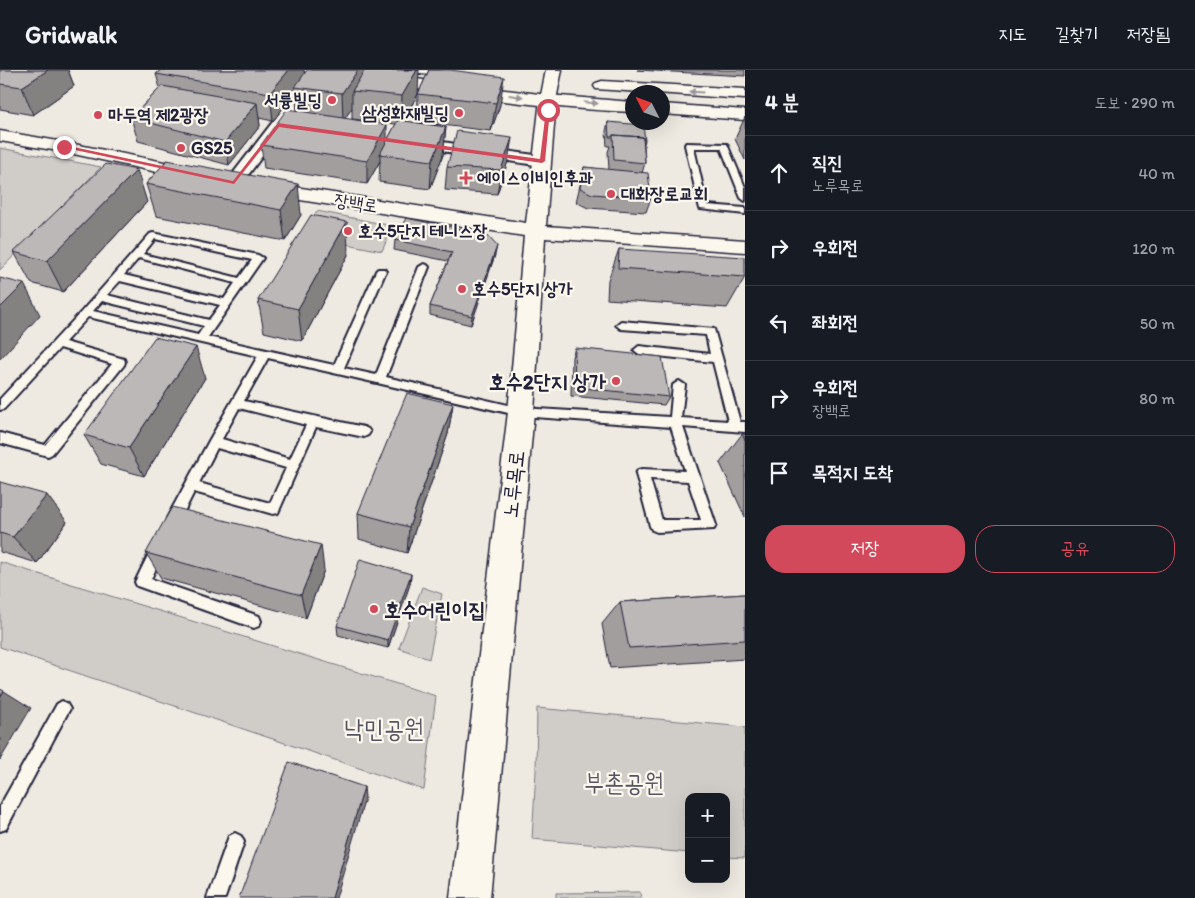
<!DOCTYPE html>
<html lang="ko">
<meta charset="utf-8">
<style>
body{margin:0;font-family:Itim,"Poor Story",sans-serif;background:#20242c;color:#f1f3f6}
.controls{position:absolute;right:15px;bottom:15px;display:grid;overflow:hidden;border-radius:10px;box-shadow:0 5px 20px #0002}
.controls button{width:45px;height:45px;display:grid;place-items:center;padding:0;border:0;border-bottom:1px solid #363941;background:#171b24;color:#f1f3f6;font:25px sans-serif}
.compass{position:absolute;left:625px;top:15px;width:45px;height:45px;border-radius:50%;background:#171b24;box-shadow:0 5px 20px #0002;rotate:312deg}
.stop{position:absolute;width:15px;height:15px;margin:-11px;border:4px solid #d1495b;border-radius:50%;background:#fff}
.stop.end{background:#d1495b;border-color:#fff;box-shadow:0 1px 5px #0008}
.list{margin:0;padding:0;list-style:none}
h2{display:flex;justify-content:space-between;align-items:center;height:65px;margin:0;padding:0 20px;font-size:21px}
h2 small{font-size:16px;font-weight:400;color:#9ea1a6}
.list li{display:grid;grid-template-columns:32px 1fr auto;gap:15px;align-items:center;box-sizing:border-box;height:75px;padding:0 20px;border-top:1px solid #363941}
.list b{display:block;font-size:19px;white-space:nowrap}
.list p{margin:0;font-size:16px;white-space:nowrap;color:#9ea1a6}
.list em{font-size:16px;font-style:normal;color:#9ea1a6}
.actions{display:flex;gap:10px;padding:15px 20px}
.actions a{flex:1;padding:11px 0;border:1px solid #d1495b;border-radius:20px;text-align:center;font-size:18px;color:#d1495b}
.actions .main{background:#d1495b;color:#fff}
.icon{flex:none;width:28px;height:28px;fill:none;stroke:currentColor;stroke-width:2;stroke-linecap:round;stroke-linejoin:round}
.map{position:relative;flex:none;width:745px;height:828px;overflow:hidden}
header{display:flex;align-items:center;gap:30px;box-sizing:border-box;height:70px;padding:0 25px;background:#171b24;border-bottom:1px solid #363941}
header strong{font-size:24px}
nav{display:flex;gap:28px;margin-inline-start:auto;font-size:18px}
main{display:flex}
aside{flex:1;background:#171b24}
.map>svg:first-child{display:block}
.green{fill:#d0cdc9;stroke:#797882}
.lines{fill:none;stroke-linecap:round;stroke-linejoin:round}
.lane-casing{stroke:#22223b;stroke-width:4}
.street-casing{stroke:#22223b;stroke-width:4}
.secondary-casing{stroke:#22223b;stroke-width:3}
.primary-casing{stroke:#22223b;stroke-width:3}
.lane{fill:#fbf7ec;fill-rule:evenodd}
.street{fill:#fbf7ec;fill-rule:evenodd}
.secondary{fill:#fbf7ec;fill-rule:evenodd}
.primary{fill:#fbf7ec;fill-rule:evenodd}
.wall{fill:#a29e9e;stroke:#22223b;fill-rule:evenodd}
.shaded-wall{fill:#848181;stroke:#22223b}
.building{fill:#bcb8b8;stroke:#22223b}
.oneway{fill:#99979c}
.route{fill:#d1495b}
.poi-dot{fill:#d1495b;stroke:#fbf7ec;stroke-width:2}
.labels{text-anchor:middle;dominant-baseline:central;stroke-width:4.5;stroke-linejoin:round;paint-order:stroke}
.far-poi-label{font-size:18px;font-weight:bold;fill:#22223b;stroke:#fbf7ec;text-anchor:start}
.far-street-label{font-size:18px;fill:#22223b;stroke:#fbf7ec}
.poi-label{font-size:21px;font-weight:bold;fill:#22223b;stroke:#fbf7ec;text-anchor:end}
.street-label{font-size:21px;fill:#22223b;stroke:#fbf7ec}
.near-park-label{font-size:25px;fill:#565566;stroke:#fbf7ec}
</style>
<header>
<strong>Gridwalk</strong>
<nav><a>지도</a><a>길찾기</a><a>저장됨</a></nav>
</header>
<main>
<div class="map">
<svg width="745" height="828" viewBox="0 0 745 828">
<rect width="100%" height="100%" fill="#eeeae2"/>
<filter id="ink" filterUnits="userSpaceOnUse"><feTurbulence type="fractalNoise" baseFrequency=".02" numOctaves="2"/><feDisplacementMap in="SourceGraphic" scale="10" xChannelSelector="R" yChannelSelector="G"/><feConvolveMatrix kernelMatrix="1 2 1 2 8 2 1 2 1" color-interpolation-filters="sRGB"/></filter>
<g filter="url(#ink)">
<path class="green" d="M0,78l101,19 -101,103z
M317,141l76,15 -11,25 -81,-16z
M0,492l436,134 -12,94 -424,-143z
M422,517l20,7 -13,65 -30,-11z
M537,638l208,19v131l-19,-1v-60h-37v56l-157,-14 4,-68z
M640,822l1,6h-85v-5z"/>
<g class="lines">
<g class="lane-casing">
<path id="lane" d="M403,0h31l15,3 -4,2 -38,-3z
M686,73l41,1 18,43v14l-4,-3 -20,-50h-27l13,57 38,3v6l-45,-5 -15,-64z
M153,163l105,22 5,3 -55,79 126,28 42,-94 2,-2h6l2,2 -42,97 32,7 43,-108 5,-3 3,1 2,2 -43,110 135,31 149,9 3,-32 6,-4 6,4 -4,33 47,3 -15,-59 -74,-8 -5,-4 5,-4 71,8 -4,-19 -85,-6 -5,-4 5,-4 93,8 26,93h5v10l-62,-5 33,98 -2,4 -57,3 -5,-2 -2,-4 -14,-52 2,-4 4,-1 43,2 -14,-44 -150,-11 -253,-58 -24,43 120,26 4,2 2,3 -2,3 -4,2 -48,-10 -38,86 -5,1 -79,-22 -17,34 -5,2 -5,-2 -1,-4 1,-4 43,-79 48,-83 -170,-39 -23,25 59,17 1,3 -1,3 -72,89 -4,2 -48,-13v-10l45,12 67,-81 -52,-16 -56,61 -4,1v-11l82,-88 68,-77zM155,169l97,21 -13,18 -96,-24zM139,188l96,25 -11,16 -100,-24zM120,211l100,24 -11,15 -102,-25zM102,231l102,25 -6,9 -105,-24zM239,338l67,17 -16,34 -68,-20zM217,378l69,20 -16,35 -71,-20zM650,409l38,2 13,39h-39z
M159,471l5,2 2,4 -15,32 108,37 2,5 -2,5 -5,2 -117,-42 -2,-4 2,-4 17,-35z
M62,631l5,3 3,5 -3,5 -61,115 -6,2v-25l57,-102z
M235,763l6,3 3,6 -19,56h-18l22,-62z"/>
</g>
<g class="street-casing">
<path id="street" d="M313,0h15l-8,8 -80,108h-12l-2,-3 2,-3z
M413,68l129,18 6,2 2,3 -2,3 -6,2 -134,-20 -3,-3 3,-3z"/>
</g>
<g class="secondary-casing">
<path id="secondary" d="M546,0h16l-6,30 -10,126 199,14v12l-200,-14 -11,174 -44,486h-40l58,-486 16,-176 -261,-42 -7,-2 -3,-4 3,-4 7,-2 263,41 14,-123z
M0,61l64,11 135,27 7,2 2,4 -2,4 -7,2 -135,-29 -64,-11z"/>
</g>
<g class="primary-casing">
<path id="primary" d="M321,0h38l71,11 118,14 84,7v10c-101,-4 -203,-21 -303,-37l-6,-2z
M602,11l143,8v10l-149,-10 -2,-3 2,-3z
M662,34l83,6v10l-83,-6z"/>
</g>
<use href="#lane" class="lane"/>
<use href="#street" class="street"/>
<use href="#secondary" class="secondary"/>
<use href="#primary" class="primary"/>
</g>
<path class="wall" d="M0,0h68l6,16 -41,29 -33,-6z
M161,0h143v3l114,21 -15,27 43,6 -3,28 -13,34 -51,-7 1,-21 -13,23 -103,-16 -3,-23 36,-34 -2,-18 -22,28 -14,-3 1,8 -31,39 -91,-24 -7,-23 29,-30 -4,-14zM352,38v11l44,5 -9,17 -42,-23z
M429,0l71,35 -9,26 -74,-9 1,-28z
M637,0h108v6z
M745,47v43l-10,-21z
M608,52l37,18 -1,4 1,19 -3,10 9,25 -5,14 -58,-4 -12,-6 5,-21 3,-14 25,3 -1,-18 2,-6h-3l-1,-15z
M167,90l134,55 -16,26 -129,-25 -10,-32z
M508,91l-11,33 -52,-4 2,-23z
M147,132l-84,90 -32,-9 -17,-31z
M395,170l100,15 -24,70 -41,-10v-9l18,-45 -54,-11z
M619,179l126,28 -18,31 -120,-9 1,-19z
M348,185l-46,86 -38,-9 -6,-32z
M575,278l94,49 -5,8 -93,-9 1,-39z
M205,308l-61,98 -43,-12 -17,-29z
M453,334l-5,30 -41,119 -48,-14 -1,-26z
M742,364h3v83l-25,-54z
M0,412l67,40 -30,41 -37,-11z
M146,483l178,17 -18,48 -145,-40z
M411,504l-1,10 -22,64 -50,-13 -1,-9z
M745,524v65l-135,9 -8,-44 18,-22z"/>
<path class="shaded-wall" d="M48,0h20l6,16 -41,29 -11,-28z
M289,0h15l1,10 -10,7v6l-22,28 -3,-28z
M358,0h9l-15,21v17l-9,13 -1,-28z
M417,0h2l-1,24 -17,30 1,-28z
M504,7l-4,28 -9,26 5,-28z
M257,33l3,23 -31,39 -4,-23z
M387,55v23l-7,6v7l-13,23v-23z
M446,57l-3,28 -13,34 2,-28z
M512,68l-4,23 -11,33 4,-24z
M137,100l10,32 -84,90 -16,-31z
M298,114l3,31 -16,26 -4,-31z
M347,152l1,33 -46,86 -4,-32z
M497,176l-2,9 -24,70 1,-9z
M24,214l16,31 -40,44v-51z
M196,277l9,31 -61,98 -15,-28z
M453,334l-5,30 -41,119 2,-26z
M47,425l20,27 -30,41 -24,-26z
M321,475l3,25 -18,48 -5,-23z
M411,504l-1,10 -22,64v-8z
M4,621l27,17 -31,52v-63z
M364,717l1,11 -29,100h-4z"/>
<path class="building" d="M0,0h48l-26,17 -22,-3z
M161,0h128l-19,23 -114,-19z
M307,0h51l-16,23 -47,-6z
M365,0h52l-15,26 -50,-5z
M429,0h21l54,7 -8,26 -78,-9z
M162,16l95,17 -32,39 -94,-24z
M287,39l100,16 -20,36 -106,-16z
M398,50l48,7 -14,34 -52,-7z
M608,52l35,3 2,15h-2v-3l-30,-2 -1,2h-3z
M457,61l55,7 -11,32 -54,-3z
M613,65l30,2 2,26 -31,-3z
M167,90l131,24 -17,26 -135,-26z
M106,94l31,6 -90,91 -33,-9z
M584,97l64,6 3,25 -59,-4 -12,-6z
M311,145l36,7 -49,87 -40,-9z
M406,148l80,16 11,12 -25,70 -42,-10 22,-54 -57,-12z
M619,179l126,8v20l-127,-9z
M0,208l24,6 -24,24z
M155,267l41,10 -67,101 -45,-13z
M575,278l87,9 7,40 -95,-10z
M407,323l46,11 -44,123 -51,-14z
M742,364h3v6z
M0,412l47,13 -34,42 -13,-4z
M172,437l149,38 -20,50 -155,-42z
M360,489l51,15 -23,66 -51,-14z
M745,524v46l-116,8 -9,-46z
M0,619l4,2 -4,6z
M289,692l75,25 -32,111h-93z"/>
<defs><path id="oneway-solid" d="M-6-.8H1V-3.2L6.5 0L1 3.2V.8H-6Z" transform="scale(1.25)"/></defs>
<g class="oneway">
<use href="#oneway-solid" transform="translate(696 22) rotate(-176)"/>
<use href="#oneway-solid" transform="translate(516 26) rotate(7)"/>
<use href="#oneway-solid" transform="translate(591 33) rotate(5)"/>
</g>
</g>
<path class="route" d="M548,38l2,2 -5,51 -3,2 -263,-36 -45,57 -173,-37 3,-2 169,36 45,-58 262,36 6,-49z"/>
<g class="poi-dot">
<circle cx="332" cy="30" r="5"/>
<circle cx="459" cy="43" r="5"/>
<circle cx="98" cy="45" r="5"/>
<circle cx="181" cy="78" r="5"/>
<path d="M463.5 100.5h5v5h5v5h-5v5h-5v-5h-5v-5h5z"/>
<circle cx="611" cy="124" r="5"/>
<circle cx="348" cy="161" r="5"/>
<circle cx="462" cy="219" r="5"/>
<circle cx="616" cy="311" r="5"/>
<circle cx="374" cy="539" r="5"/>
</g>
<g class="labels">
<g class="far-poi-label">
<text x="322" y="30" text-anchor="end">서륭빌딩</text>
<text x="449" y="43" text-anchor="end">삼성화재빌딩</text>
<text x="108" y="45">마두역 제2광장</text>
<text x="191" y="78">GS25</text>
<text x="477" y="108">에이스이비인후과</text>
<text x="621" y="124">대화장로교회</text>
<text x="358" y="161">호수5단지 테니스장</text>
<text x="472" y="219">호수5단지 상가</text>
</g>
<g class="far-street-label">
<text transform="translate(356 133) rotate(9)">장백로</text>
</g>
<g class="poi-label">
<text x="606" y="311">호수2단지 상가</text>
<text x="384" y="539" text-anchor="start">호수어린이집</text>
</g>
<g class="street-label">
<text transform="translate(513 414) rotate(-84)">노루목로</text>
</g>
<g class="near-park-label">
<text x="384" y="658">낙민공원</text>
<text x="624" y="712">부촌공원</text>
</g>
</g>
</svg>
<div class="controls">
<button>+</button>
<button>−</button>
</div>
<svg class="compass" viewBox="-18 -18 36 36"><path d="M0-13l5 13h-10z" fill="#e53935"/><path d="M0 13l5-13h-10z" fill="#9ea1a6"/></svg>
<div class="stop" style="left:548px;top:40px"></div>
<div class="stop end" style="left:64px;top:77px"></div>
</div>
<aside>
<h2>4 분<small>도보 · 290 m</small></h2>
<ul class="list">
<li><svg class="icon" aria-label="ahead" viewBox="0 0 24 24"><path d="M12 20V5M6 11l6-6 6 6"/></svg><div><b>직진</b><p>노루목로</p></div><em>40 m</em></li>
<li><svg class="icon" aria-label="right" viewBox="0 0 24 24"><path d="M7 20v-9h11M14 6l5 5-5 5"/></svg><div><b>우회전</b></div><em>120 m</em></li>
<li><svg class="icon" aria-label="left" viewBox="0 0 24 24"><path d="M17 20v-9H6M10 6l-5 5 5 5"/></svg><div><b>좌회전</b></div><em>50 m</em></li>
<li><svg class="icon" aria-label="right" viewBox="0 0 24 24"><path d="M7 20v-9h11M14 6l5 5-5 5"/></svg><div><b>우회전</b><p>장백로</p></div><em>80 m</em></li>
<li><svg class="icon" aria-label="arrive" viewBox="0 0 24 24"><path d="M6 21V4h12l-3 4 3 4H6"/></svg><div><b>목적지 도착</b></div></li>
</ul>
<div class="actions"><a class="main">저장</a><a>공유</a></div>
</aside>
</main>
